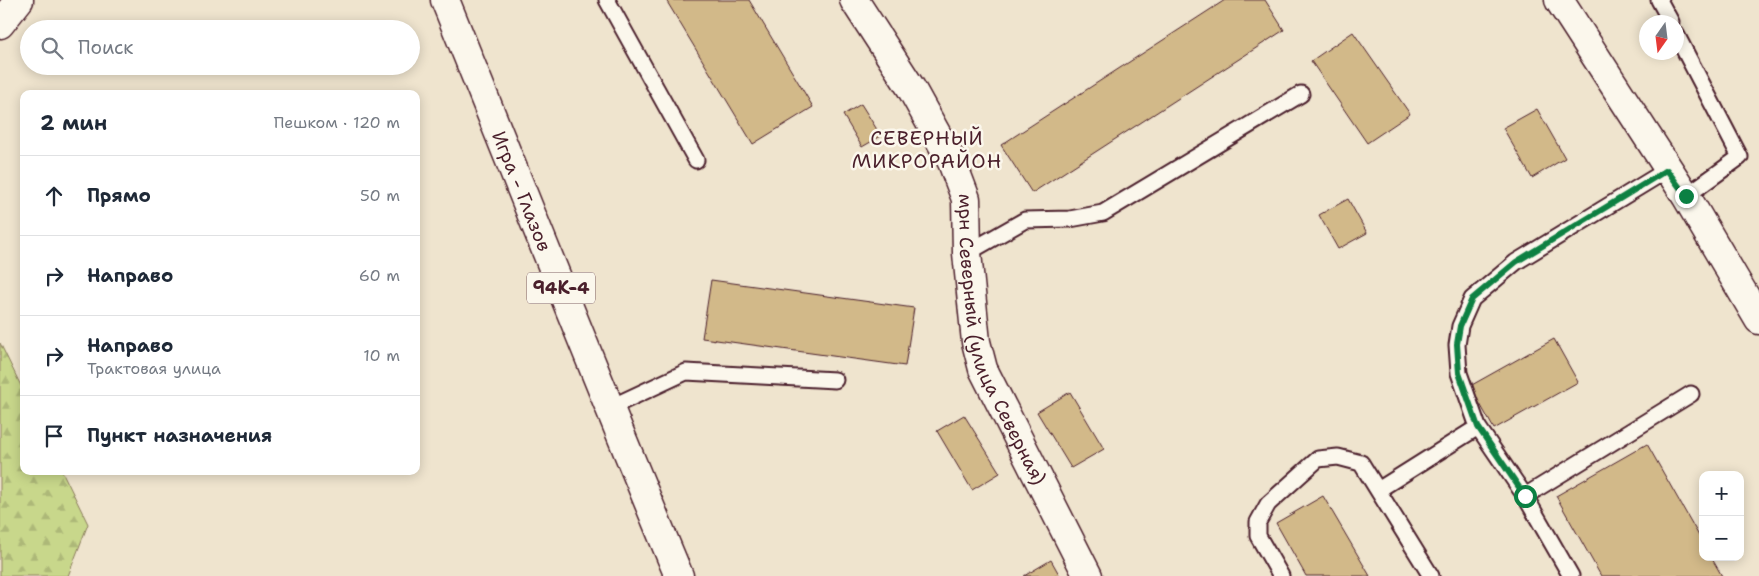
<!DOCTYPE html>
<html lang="ru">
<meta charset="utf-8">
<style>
body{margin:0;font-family:"Shantell Sans",sans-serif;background:#f6f6f7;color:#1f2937}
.controls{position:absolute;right:15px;bottom:15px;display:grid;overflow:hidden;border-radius:10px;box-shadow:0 2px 12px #0003}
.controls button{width:45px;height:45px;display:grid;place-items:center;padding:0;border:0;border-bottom:1px solid #e0e1e3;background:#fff;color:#1f2937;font:25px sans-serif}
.compass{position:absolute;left:1639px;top:15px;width:45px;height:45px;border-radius:50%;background:#fff;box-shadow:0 2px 12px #0003;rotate:194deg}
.stop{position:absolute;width:15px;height:15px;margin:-11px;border:4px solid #0b8043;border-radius:50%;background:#fff}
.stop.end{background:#0b8043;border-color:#fff;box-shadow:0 1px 5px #0008}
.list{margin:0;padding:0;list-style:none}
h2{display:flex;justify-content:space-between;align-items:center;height:65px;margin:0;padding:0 20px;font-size:21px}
h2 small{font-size:16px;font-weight:400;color:#747a83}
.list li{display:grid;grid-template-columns:32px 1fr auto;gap:15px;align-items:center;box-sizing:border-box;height:80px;padding:0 20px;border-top:1px solid #e0e1e3}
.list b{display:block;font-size:19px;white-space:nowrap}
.list p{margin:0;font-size:16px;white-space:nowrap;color:#747a83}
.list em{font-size:16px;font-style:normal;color:#747a83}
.icon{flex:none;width:28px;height:28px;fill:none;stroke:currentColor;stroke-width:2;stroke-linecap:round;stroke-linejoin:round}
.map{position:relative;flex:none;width:1759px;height:576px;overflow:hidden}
.search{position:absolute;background:#fff;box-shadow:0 2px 12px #0003;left:20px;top:20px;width:400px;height:55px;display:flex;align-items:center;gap:12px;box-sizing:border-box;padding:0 18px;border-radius:28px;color:#747a83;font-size:19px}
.panel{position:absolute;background:#fff;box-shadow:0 2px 12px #0003;left:20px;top:90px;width:400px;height:385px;border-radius:10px}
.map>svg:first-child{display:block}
.forest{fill:url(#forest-firs);stroke:#897b5b}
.building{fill:#d2b989;stroke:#4a1f2b}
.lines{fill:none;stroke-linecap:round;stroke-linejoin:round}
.lane-casing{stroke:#4a1f2b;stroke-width:19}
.street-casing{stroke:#4a1f2b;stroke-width:31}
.secondary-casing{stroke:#4a1f2b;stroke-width:31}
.primary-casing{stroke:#4a1f2b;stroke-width:31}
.highway-casing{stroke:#4a1f2b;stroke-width:31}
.lane{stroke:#fbf7ec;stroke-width:15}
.street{stroke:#fbf7ec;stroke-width:28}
.secondary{stroke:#fbf7ec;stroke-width:28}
.primary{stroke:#fbf7ec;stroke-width:28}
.highway{stroke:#fbf7ec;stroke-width:28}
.route{stroke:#0b8043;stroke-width:6}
.labels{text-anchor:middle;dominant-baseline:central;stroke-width:5;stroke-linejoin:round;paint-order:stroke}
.shield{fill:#fbf7ec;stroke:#7f6065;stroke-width:1}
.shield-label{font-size:18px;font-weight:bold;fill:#4a1f2b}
.street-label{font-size:19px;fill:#4a1f2b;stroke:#fbf7ec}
.neighbourhood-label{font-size:20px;letter-spacing:1px;fill:#4a1f2b;stroke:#fbf7ec}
</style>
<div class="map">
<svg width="1759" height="576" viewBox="0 0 1759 576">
<defs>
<pattern id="forest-firs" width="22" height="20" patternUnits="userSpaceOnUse" patternTransform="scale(1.25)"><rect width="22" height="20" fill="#c8d78b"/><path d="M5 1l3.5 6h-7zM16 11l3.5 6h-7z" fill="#adb878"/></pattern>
</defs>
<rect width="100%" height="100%" fill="#efe4ce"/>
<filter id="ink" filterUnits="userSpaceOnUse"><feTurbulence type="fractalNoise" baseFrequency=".02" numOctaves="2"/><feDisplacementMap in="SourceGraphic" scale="10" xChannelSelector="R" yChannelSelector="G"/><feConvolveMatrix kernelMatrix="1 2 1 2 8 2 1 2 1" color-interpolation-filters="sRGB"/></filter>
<g filter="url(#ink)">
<path class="forest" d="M0,343l24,49v79h38l26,53 -20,52h-68z"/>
<path class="building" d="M666,0h83l64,107 -60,37z
M1225,0h40l19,30 -252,163 -31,-48z
M1353,32l57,82 -43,29 -56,-82z
M861,104l20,32 -19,11 -19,-32z
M1537,109l28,49 -33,20 -29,-50z
M1348,199l19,34 -29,16 -19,-34z
M711,280l203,28 -9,58 -203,-28z
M1554,339l24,43 -84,47 -24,-43z
M1070,392l34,57 -33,19 -34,-56z
M964,415l36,58 -28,17 -35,-59z
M1647,444l56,99v14h8l11,19h-121l-45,-80z
M1323,496l47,80h-64l-30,-53z
M1051,560l9,16h-36z"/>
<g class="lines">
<g class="lane-casing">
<path id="lane" d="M607,0l89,160
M1659,0l12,22
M1676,34l64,123 -54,39
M967,253l58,-33 45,-1 33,-6 198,-119
M609,408l77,-36 149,8
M1378,490l100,-63
M1525,496l166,-102
M1281,576l-23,-40v-14l10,-18 50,-45 20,-2 23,6 70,113
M1571,576l-46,-80 -47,-69 -19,-54 -2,-28 3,-19 12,-27 44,-37 151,-92"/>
</g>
<g class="street-casing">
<g id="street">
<path id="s1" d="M854,0l57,88 41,74 14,37 1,54 9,89 7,27 105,207"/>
</g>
</g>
<g class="secondary-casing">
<path id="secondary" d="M1559,0l127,196 73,124"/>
</g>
<g class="primary-casing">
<g id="primary">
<path id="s2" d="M445,0c78,192 154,385 234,576"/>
</g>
</g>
<g class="highway-casing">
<path id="highway" d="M0,24l19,-24"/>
</g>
<use href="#lane" class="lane"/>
<use href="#street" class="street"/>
<use href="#secondary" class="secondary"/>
<use href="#primary" class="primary"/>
<use href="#highway" class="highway"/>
</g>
</g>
<g class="lines" filter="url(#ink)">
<path class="route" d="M1525,496l-47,-69 -19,-54 -2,-29 3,-18 12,-27 44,-37 151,-92 19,26"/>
</g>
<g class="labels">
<rect class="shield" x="527" y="272.5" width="68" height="31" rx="4"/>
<g class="shield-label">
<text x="561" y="288">94К-4</text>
</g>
<g class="street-label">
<text stroke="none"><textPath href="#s2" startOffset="206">Игра - Глазов</textPath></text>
<text stroke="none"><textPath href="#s1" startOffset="376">мрн Северный (улица Северная)</textPath></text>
</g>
<g class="neighbourhood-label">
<text x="927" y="138">СЕВЕРНЫЙ<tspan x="927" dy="23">МИКРОРАЙОН</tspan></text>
</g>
</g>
</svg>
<div class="controls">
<button>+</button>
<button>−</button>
</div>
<svg class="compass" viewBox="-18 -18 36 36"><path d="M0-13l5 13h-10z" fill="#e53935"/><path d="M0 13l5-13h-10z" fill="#747a83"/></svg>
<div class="stop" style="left:1525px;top:496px"></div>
<div class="stop end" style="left:1686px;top:196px"></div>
<div class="search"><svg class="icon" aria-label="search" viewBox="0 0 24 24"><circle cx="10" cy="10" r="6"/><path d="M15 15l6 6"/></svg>Поиск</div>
<section class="panel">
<h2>2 мин<small>Пешком · 120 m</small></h2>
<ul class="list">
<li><svg class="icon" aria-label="ahead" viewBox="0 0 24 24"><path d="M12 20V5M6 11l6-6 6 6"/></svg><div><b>Прямо</b></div><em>50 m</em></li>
<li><svg class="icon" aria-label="right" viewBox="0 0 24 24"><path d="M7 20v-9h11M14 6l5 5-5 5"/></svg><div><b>Направо</b></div><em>60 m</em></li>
<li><svg class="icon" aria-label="right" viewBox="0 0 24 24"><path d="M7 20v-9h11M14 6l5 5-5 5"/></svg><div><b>Направо</b><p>Трактовая улица</p></div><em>10 m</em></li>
<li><svg class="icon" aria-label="arrive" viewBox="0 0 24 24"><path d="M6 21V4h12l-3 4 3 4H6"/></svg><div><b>Пункт назначения</b></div></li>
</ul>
</section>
</div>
